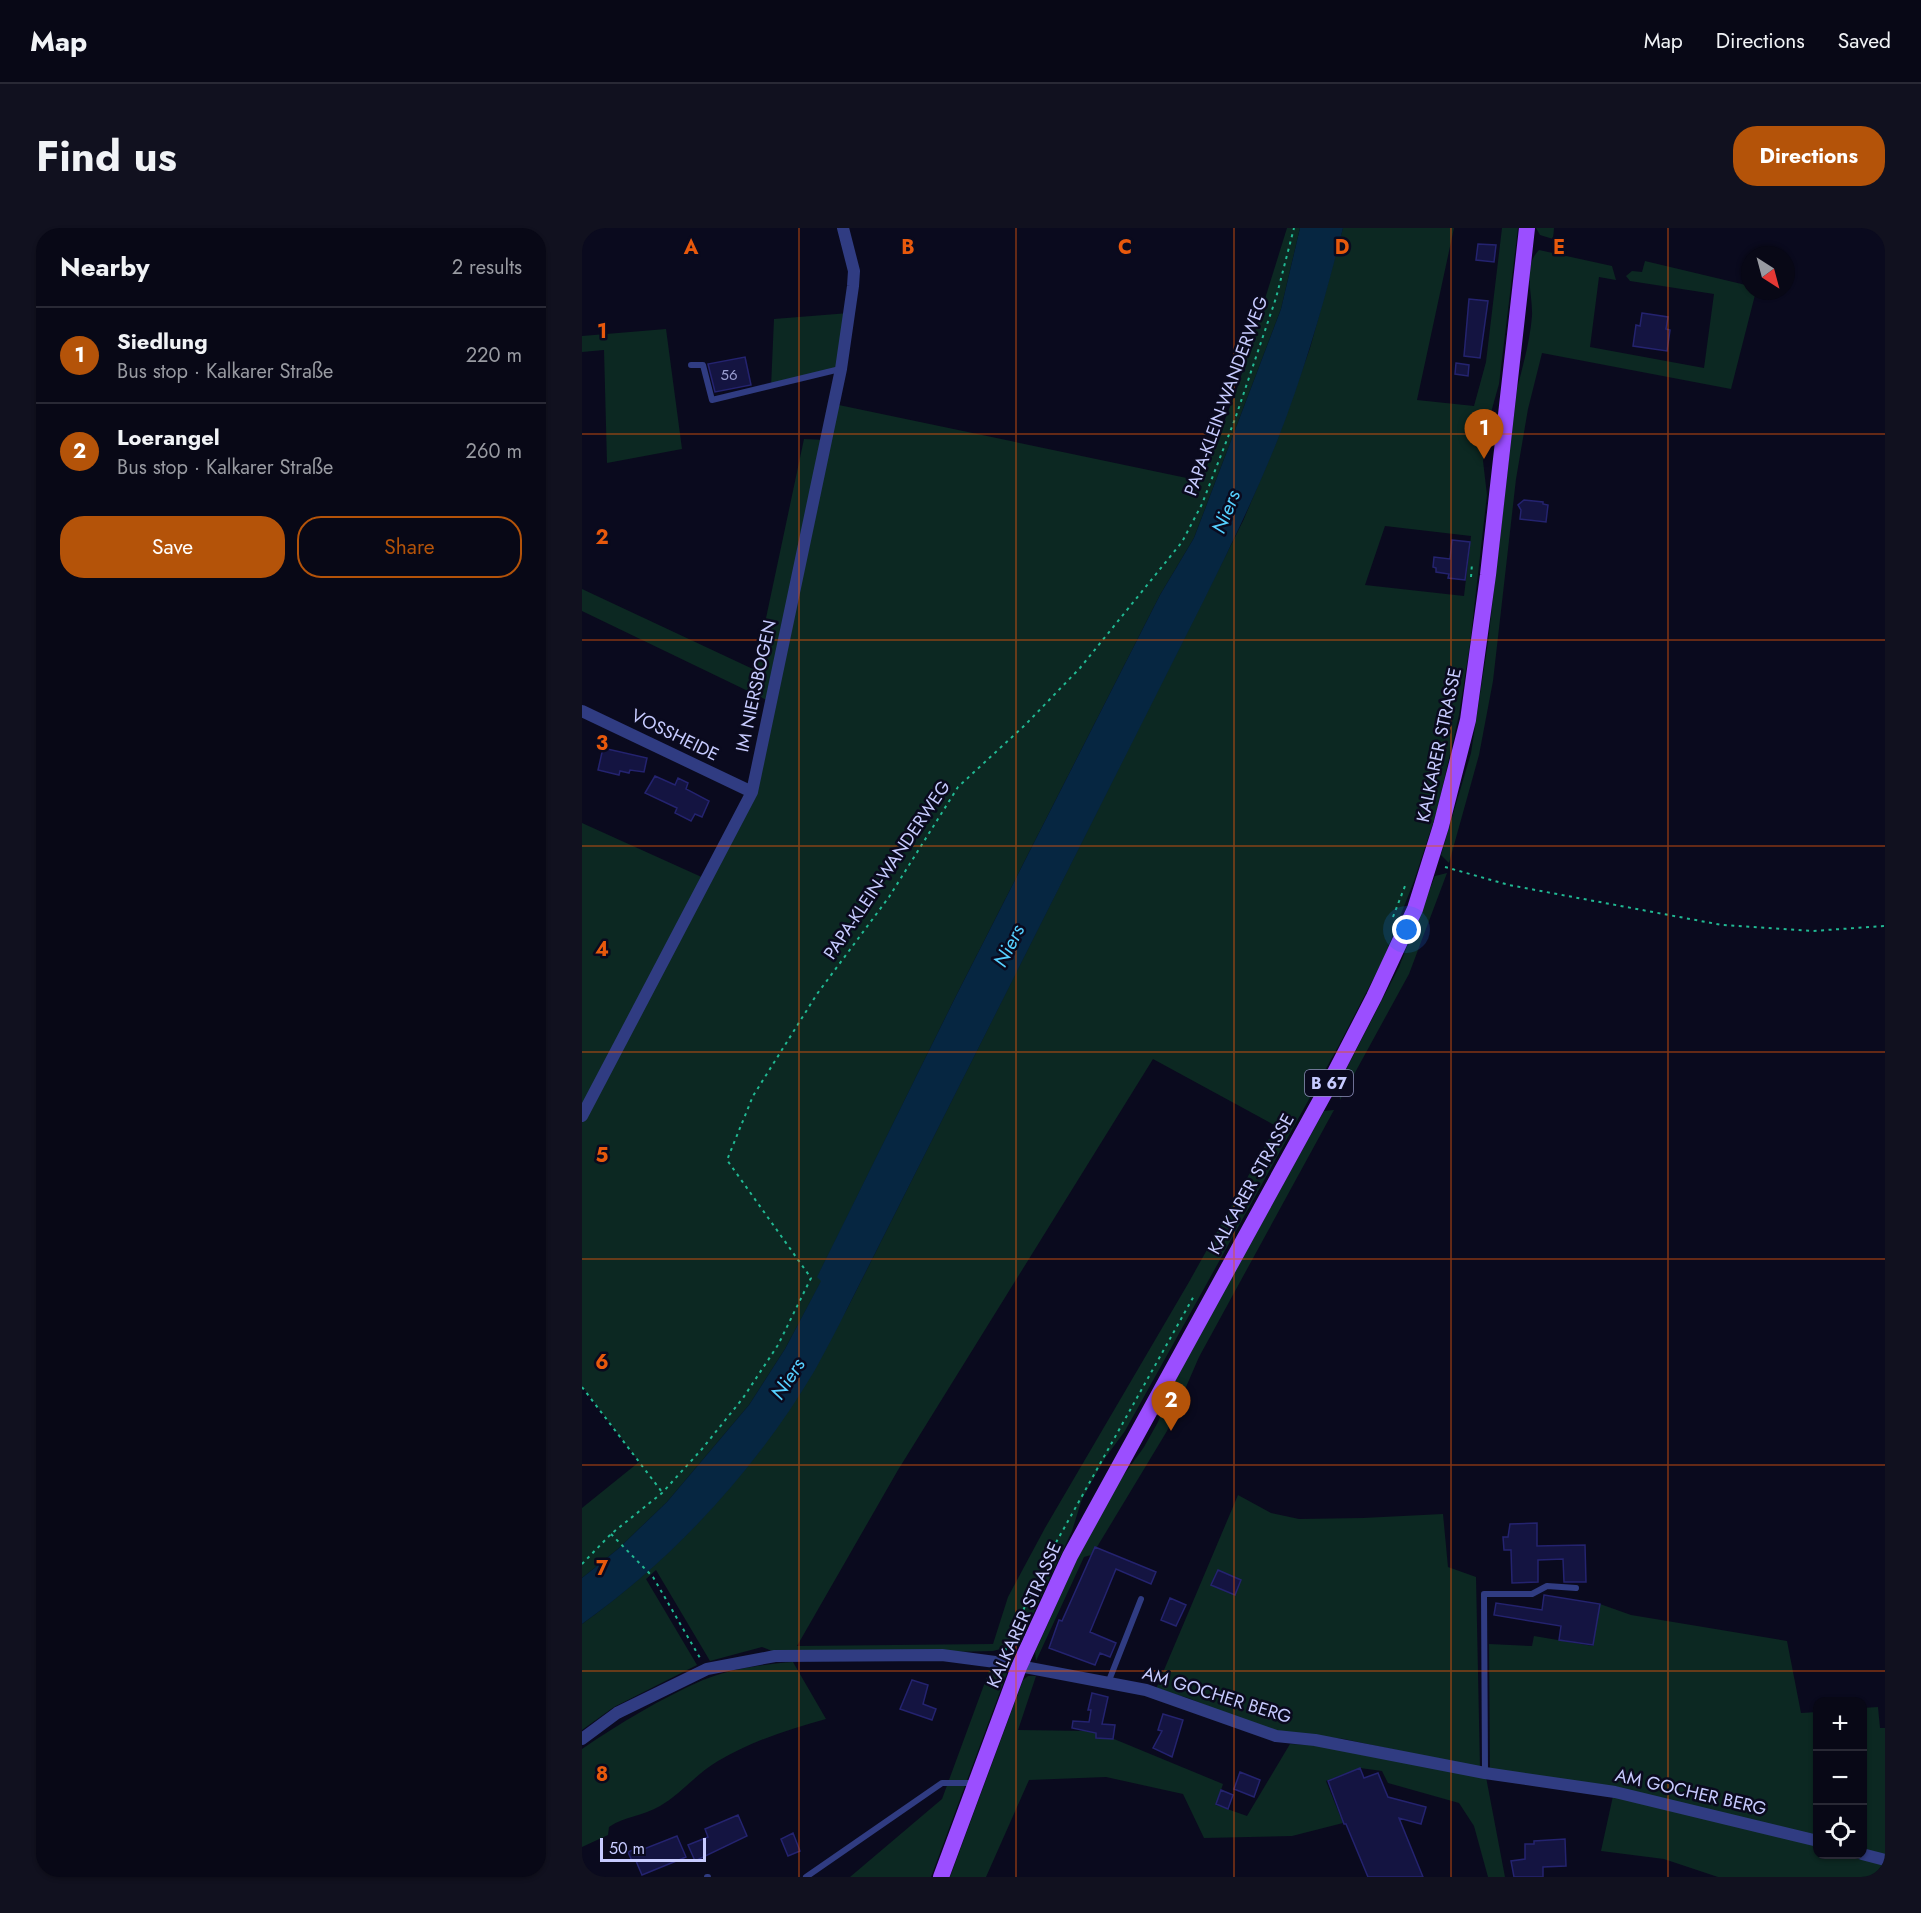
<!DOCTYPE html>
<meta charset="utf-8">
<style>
body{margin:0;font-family:Jost,sans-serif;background:#11111f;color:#f1f3f6}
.controls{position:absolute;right:18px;bottom:18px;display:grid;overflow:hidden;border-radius:12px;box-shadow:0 2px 4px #0004}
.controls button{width:54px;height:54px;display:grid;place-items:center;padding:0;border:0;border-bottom:2px solid #292935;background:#080816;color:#f1f3f6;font:30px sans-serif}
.compass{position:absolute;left:1159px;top:18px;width:54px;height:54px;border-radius:50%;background:#080816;box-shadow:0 2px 4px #0004;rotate:144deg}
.scale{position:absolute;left:18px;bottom:15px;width:106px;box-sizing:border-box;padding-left:6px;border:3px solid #c7cbff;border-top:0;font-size:16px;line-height:21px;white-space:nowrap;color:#c7cbff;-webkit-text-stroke:4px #0a0a1e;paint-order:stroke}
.you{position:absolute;left:825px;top:702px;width:21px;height:21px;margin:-15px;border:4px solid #fff;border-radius:50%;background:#1a73e8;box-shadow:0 0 0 9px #1a73e833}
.badge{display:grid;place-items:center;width:39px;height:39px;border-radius:50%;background:#b45309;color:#fff;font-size:20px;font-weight:700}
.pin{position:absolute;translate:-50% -50px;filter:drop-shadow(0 2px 3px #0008)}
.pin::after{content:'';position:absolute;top:32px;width:21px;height:18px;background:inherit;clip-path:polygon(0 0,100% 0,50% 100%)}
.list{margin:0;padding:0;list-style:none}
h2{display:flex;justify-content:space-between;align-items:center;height:78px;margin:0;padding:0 24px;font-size:26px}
h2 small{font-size:20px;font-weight:400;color:#989aa1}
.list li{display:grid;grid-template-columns:39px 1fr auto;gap:18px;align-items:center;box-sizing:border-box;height:96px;padding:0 24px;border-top:2px solid #292935}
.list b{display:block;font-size:22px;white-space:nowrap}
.list p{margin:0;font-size:20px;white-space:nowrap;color:#989aa1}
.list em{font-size:20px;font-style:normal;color:#989aa1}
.actions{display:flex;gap:12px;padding:18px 24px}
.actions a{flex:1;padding:14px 0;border:2px solid #b45309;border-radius:24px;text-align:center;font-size:21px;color:#b45309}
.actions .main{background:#b45309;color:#fff}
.icon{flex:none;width:33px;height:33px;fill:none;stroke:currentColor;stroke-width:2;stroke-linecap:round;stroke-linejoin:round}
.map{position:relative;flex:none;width:1303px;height:1649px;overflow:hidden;border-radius:24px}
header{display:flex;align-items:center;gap:36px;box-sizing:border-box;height:84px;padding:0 30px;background:#080816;border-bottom:2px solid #292935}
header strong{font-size:28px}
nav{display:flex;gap:33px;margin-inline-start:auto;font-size:21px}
.intro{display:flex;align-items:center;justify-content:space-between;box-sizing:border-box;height:144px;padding:0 36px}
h1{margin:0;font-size:42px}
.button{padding:15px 27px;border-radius:24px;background:#b45309;color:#fff;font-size:21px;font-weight:700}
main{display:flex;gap:36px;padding:0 36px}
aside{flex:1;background:#080816;border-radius:24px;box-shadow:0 2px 4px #0004}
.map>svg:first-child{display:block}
.green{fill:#0c2822;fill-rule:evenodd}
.water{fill:#062641}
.building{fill:#141441;stroke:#24236f;stroke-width:1.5}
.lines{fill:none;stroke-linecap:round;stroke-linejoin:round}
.path{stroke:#21b993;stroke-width:2;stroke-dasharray:3 4.5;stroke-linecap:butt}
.service{stroke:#303c82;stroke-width:6}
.minor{stroke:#303c82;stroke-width:12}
.primary{stroke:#9b4eff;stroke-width:16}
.grid{fill:none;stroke:#e8590c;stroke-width:1.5;stroke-opacity:0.55}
.labels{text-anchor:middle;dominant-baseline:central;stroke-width:5;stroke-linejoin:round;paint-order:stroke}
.number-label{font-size:15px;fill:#9a9dd0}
.shield{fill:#0a0a1e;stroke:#8e91bc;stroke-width:1.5}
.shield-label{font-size:16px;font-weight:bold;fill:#c7cbff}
.street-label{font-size:18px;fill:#c7cbff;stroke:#0a0a1e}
.water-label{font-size:20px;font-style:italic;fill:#55d0ff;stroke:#0a0a1e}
.grid-label{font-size:20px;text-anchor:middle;font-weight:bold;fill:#e8590c;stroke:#0a0a1e;stroke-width:5;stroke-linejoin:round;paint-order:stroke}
</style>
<header>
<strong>Map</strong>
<nav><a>Map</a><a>Directions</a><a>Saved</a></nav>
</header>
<div class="intro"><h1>Find us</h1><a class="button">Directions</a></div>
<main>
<aside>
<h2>Nearby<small>2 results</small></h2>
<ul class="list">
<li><span class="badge">1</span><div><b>Siedlung</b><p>Bus stop · Kalkarer Straße</p></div><em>220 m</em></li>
<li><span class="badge">2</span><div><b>Loerangel</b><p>Bus stop · Kalkarer Straße</p></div><em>260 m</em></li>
</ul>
<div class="actions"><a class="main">Save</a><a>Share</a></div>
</aside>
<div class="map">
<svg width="1303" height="1649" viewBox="0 0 1303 1649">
<rect width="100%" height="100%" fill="#0a0a1e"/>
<path class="green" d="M705,0h13l-19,81 -87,229 -34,57 -205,403 -137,278 4,4 -37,69 -36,56 -82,97 -49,47 -36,29v-70l57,-46 -57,-76v-563l124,56 46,-87 19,-90 -189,-91v-22l173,81 49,-231 22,1 8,-36 367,77 37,-95z
M761,0h111l-37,172 57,6 12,-44 16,-134h16l-19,156 -11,39 -5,38 4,34 -17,149 -11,71 -22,96 -23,70 -31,79 -45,87 -213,384 -20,27 -23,41 -10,32 -53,113 -26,7 -130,3 -88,-2 -13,-5 -52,14 -54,-91 -10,9 51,86 -83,42 -32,23v-106c75,-54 142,-122 195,-197 26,-37 47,-79 70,-118l396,-788 35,-83 32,-90zM803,298l86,10 -7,60 -99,-11zM571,831l123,67 -87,156 -144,246 -37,69 -15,47 -196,2 101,-176z
M954,0h18l-1,11 -13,-4z
M957,22l73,16 4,14 -17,-3 -9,70 114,21 10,-74 -84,-13 -4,-5 6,-5 10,1 3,-11 105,25v5h6l-25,98 -189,-36 -14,56 -12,70 -23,202 -14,74 -30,108 -8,-8 30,-102 17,-111 29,-253c6,-24 13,-48 15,-73 1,-22 -10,-49 7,-66z
M267,85l-8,56 -70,18 3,-68z
M84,101l16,120 -75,14 -3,-113 -22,2v-16z
M865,645l-38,101 -69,126 -1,-17 60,-116 36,-91z
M752,882l-135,247 -32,74 -70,116h-2l-4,8 -7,2 -48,104 -1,-9 43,-95 40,-74 26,-36 14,-25 16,-41 150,-270z
M656,1267l33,18 28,6 64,-1 80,-4 5,53 28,10 4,191 -136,-29 -69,-8 -19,-5 -68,-28 -32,-9z
M1018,1376l31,11 156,26 14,72 16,-1v125l-327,-67 -1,-126 43,2 2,-10 59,10z
M211,1434l33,57c-39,11 -72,21 -108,42 -21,12 -37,33 -58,45 -17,10 -35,10 -51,21l-1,8 -26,12v-98c38,-26 78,-50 121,-69 26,-11 61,-16 90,-18z
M410,1435l15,10 -76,204h-81l92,-78z
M446,1448h8l-18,54 68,1 10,2v5l18,1 109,45 -7,21 31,11 43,-72 23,1 173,32 19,100h-17l-14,-51 -15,-23 -71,-20 -6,-12 -22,-3 -34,13 17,42 -51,13 -88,2 -21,-44 -77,-17 -77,3 -43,97h-36l73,-197z
M1296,1479l2,21h5v128l-22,-7 -1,-141z
M1031,1568l204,49 1,9c29,1 39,1 67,11v12h-167l-54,-18 -63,-8z"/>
<path class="water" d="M718,0h43c-18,71 -38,142 -65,211 -22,55 -48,109 -75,163l-356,707c-10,20 -21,41 -32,61 -58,98 -140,188 -233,254v-46l36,-29 49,-47 82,-97 36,-56 36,-68 -4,-4 138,-279 205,-403 34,-57 87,-229z"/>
<path class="building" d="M896,16l18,1 -2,17 -18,-2z
M887,71l19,2 -8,57 -16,-2z
M1060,85l26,4 -2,12 4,1 -3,21 -34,-5 3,-21 4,1z
M163,129l6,28 -36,7 -7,-28z
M874,135l13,2 -1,11 -13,-2z
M942,272l19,2v2l5,1 -2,17 -26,-3 1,-9 -3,-5z
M870,312l18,2 -5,38 -17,-2 1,-4 -13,-2v-4l-3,-1 1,-10 16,2z
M21,520l44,10 -3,14 -14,-2 -1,3 -9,-2 -1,4 -21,-5z
M73,548l20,9 3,-7 10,5 -2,6 23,12 -7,16 -7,-3 -4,7 -16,-8 2,-5 -32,-15z
M955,1295v23l48,-1 1,37h-22l-1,-23 -25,1v22l-26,1 -1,-33h-7l-1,-13h5l2,-13z
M513,1319l61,25 -5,12 -35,-15 -26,63 26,11 -6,14 -10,-4 -5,12 -46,-17 10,-28 3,1z
M636,1342l23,10 -6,15 -24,-10z
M962,1367l56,9 -7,41 -34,-5 2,-14 -67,-11 2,-12 46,7z
M588,1370l16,7 -10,21 -15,-6z
M330,1452l16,5 -5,19 13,5 -4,11 -32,-11z
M510,1465l16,4 -6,27 13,1 -2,14 -17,-1v-5l-24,-5 1,-7 16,1 2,-12h-3z
M581,1486l20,6 -11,37 -19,-9 9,-17 -4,-1z
M778,1540l4,10 14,-5 10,24 38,10 -5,17 -22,-6 24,59h-55l-22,-53h-2l-16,-43z
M658,1544l20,8 -6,17 -20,-8z
M639,1562l12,5 -5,14 -12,-5z
M156,1587l9,21 -52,25 -7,-16 20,-8 -3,-8z
M211,1605l7,18 -12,5 -7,-17z
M95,1608l9,21 -44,18 -6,-14h-4l-4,-9 11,-5 5,2z
M983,1611l1,27 -23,1v10h-29l-3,-16 14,-2v-15h9v-3z"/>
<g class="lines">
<path class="path" d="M889,349l1,-13
M863,639l64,18 213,40 90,6 73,-5
M811,689l12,-31
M0,1159l80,105
M29,1306l42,43 47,81
M0,1336l29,-30 51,-41 40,-44 41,-51 35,-53 33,-67 -84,-118 26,-64 64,-102 72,-97 69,-110 68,-63 54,-56 102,-126 20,-38 33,-85 41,-121 18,-70
M423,1423l39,-87 151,-270"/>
<path class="service" d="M109,137h12l9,35 128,-31
M526,1455l33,-84
M903,1545l-1,-179h48l15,-8 29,2
M125,1649h1
M224,1649l136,-94h33"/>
<path class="minor" d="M0,483l170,81
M0,888l170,-324 89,-423 12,-83 1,-15 -11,-43
M0,1511l35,-26 90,-44 68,-13 167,-1 61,8 143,27 130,46 39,4 170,33 130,19 203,49
M1280,1626l23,6"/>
<path class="primary" d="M359,1649l78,-210 51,-111 254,-462 50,-97 41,-88 26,-83 27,-106 20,-145 39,-347"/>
</g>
<path class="grid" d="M217,0v1649M434,0v1649M652,0v1649M869,0v1649M1086,0v1649M0,206h1303M0,412h1303M0,618h1303M0,824h1303M0,1031h1303M0,1237h1303M0,1443h1303"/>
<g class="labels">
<g class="number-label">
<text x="147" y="147">56</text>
</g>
<rect class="shield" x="723" y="842" width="48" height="26" rx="4.5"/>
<g class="shield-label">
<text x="747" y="855">B 67</text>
</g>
<g class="street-label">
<text transform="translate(644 168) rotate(-70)">PAPA-KLEIN-WANDERWEG</text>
<text transform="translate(174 458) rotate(-78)">IM NIERSBOGEN</text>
<text transform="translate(93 507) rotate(26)">VOSSHEIDE</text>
<text transform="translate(857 517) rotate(-78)">KALKARER STRASSE</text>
<text transform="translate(305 642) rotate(-56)">PAPA-KLEIN-WANDERWEG</text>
<text transform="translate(669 956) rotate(-61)">KALKARER STRASSE</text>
<text transform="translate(442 1387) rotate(-66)">KALKARER STRASSE</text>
<text transform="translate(635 1467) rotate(17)">AM GOCHER BERG</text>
<text transform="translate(1109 1564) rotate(13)">AM GOCHER BERG</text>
</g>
<g class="water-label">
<text transform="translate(644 284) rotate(-68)">Niers</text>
<text transform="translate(427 718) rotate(-63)">Niers</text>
<text transform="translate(206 1151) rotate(-57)">Niers</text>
</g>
</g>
<g class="grid-label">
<text x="109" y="26">A</text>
<text x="326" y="26">B</text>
<text x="543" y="26">C</text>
<text x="760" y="26">D</text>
<text x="977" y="26">E</text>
<text x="20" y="110">1</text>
<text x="20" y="316">2</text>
<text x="20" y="522">3</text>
<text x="20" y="728">4</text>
<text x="20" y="934">5</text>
<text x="20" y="1141">6</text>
<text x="20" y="1347">7</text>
<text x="20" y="1553">8</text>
</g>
</svg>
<div class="controls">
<button>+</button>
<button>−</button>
<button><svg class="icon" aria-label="locate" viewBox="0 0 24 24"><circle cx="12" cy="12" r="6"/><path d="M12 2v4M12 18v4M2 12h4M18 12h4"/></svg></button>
</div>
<svg class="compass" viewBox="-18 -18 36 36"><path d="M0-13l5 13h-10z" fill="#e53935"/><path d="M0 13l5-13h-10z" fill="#989aa1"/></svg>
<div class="scale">50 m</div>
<div class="you"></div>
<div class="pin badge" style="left:902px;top:231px">1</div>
<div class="pin badge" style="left:589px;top:1203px">2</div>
</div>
</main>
